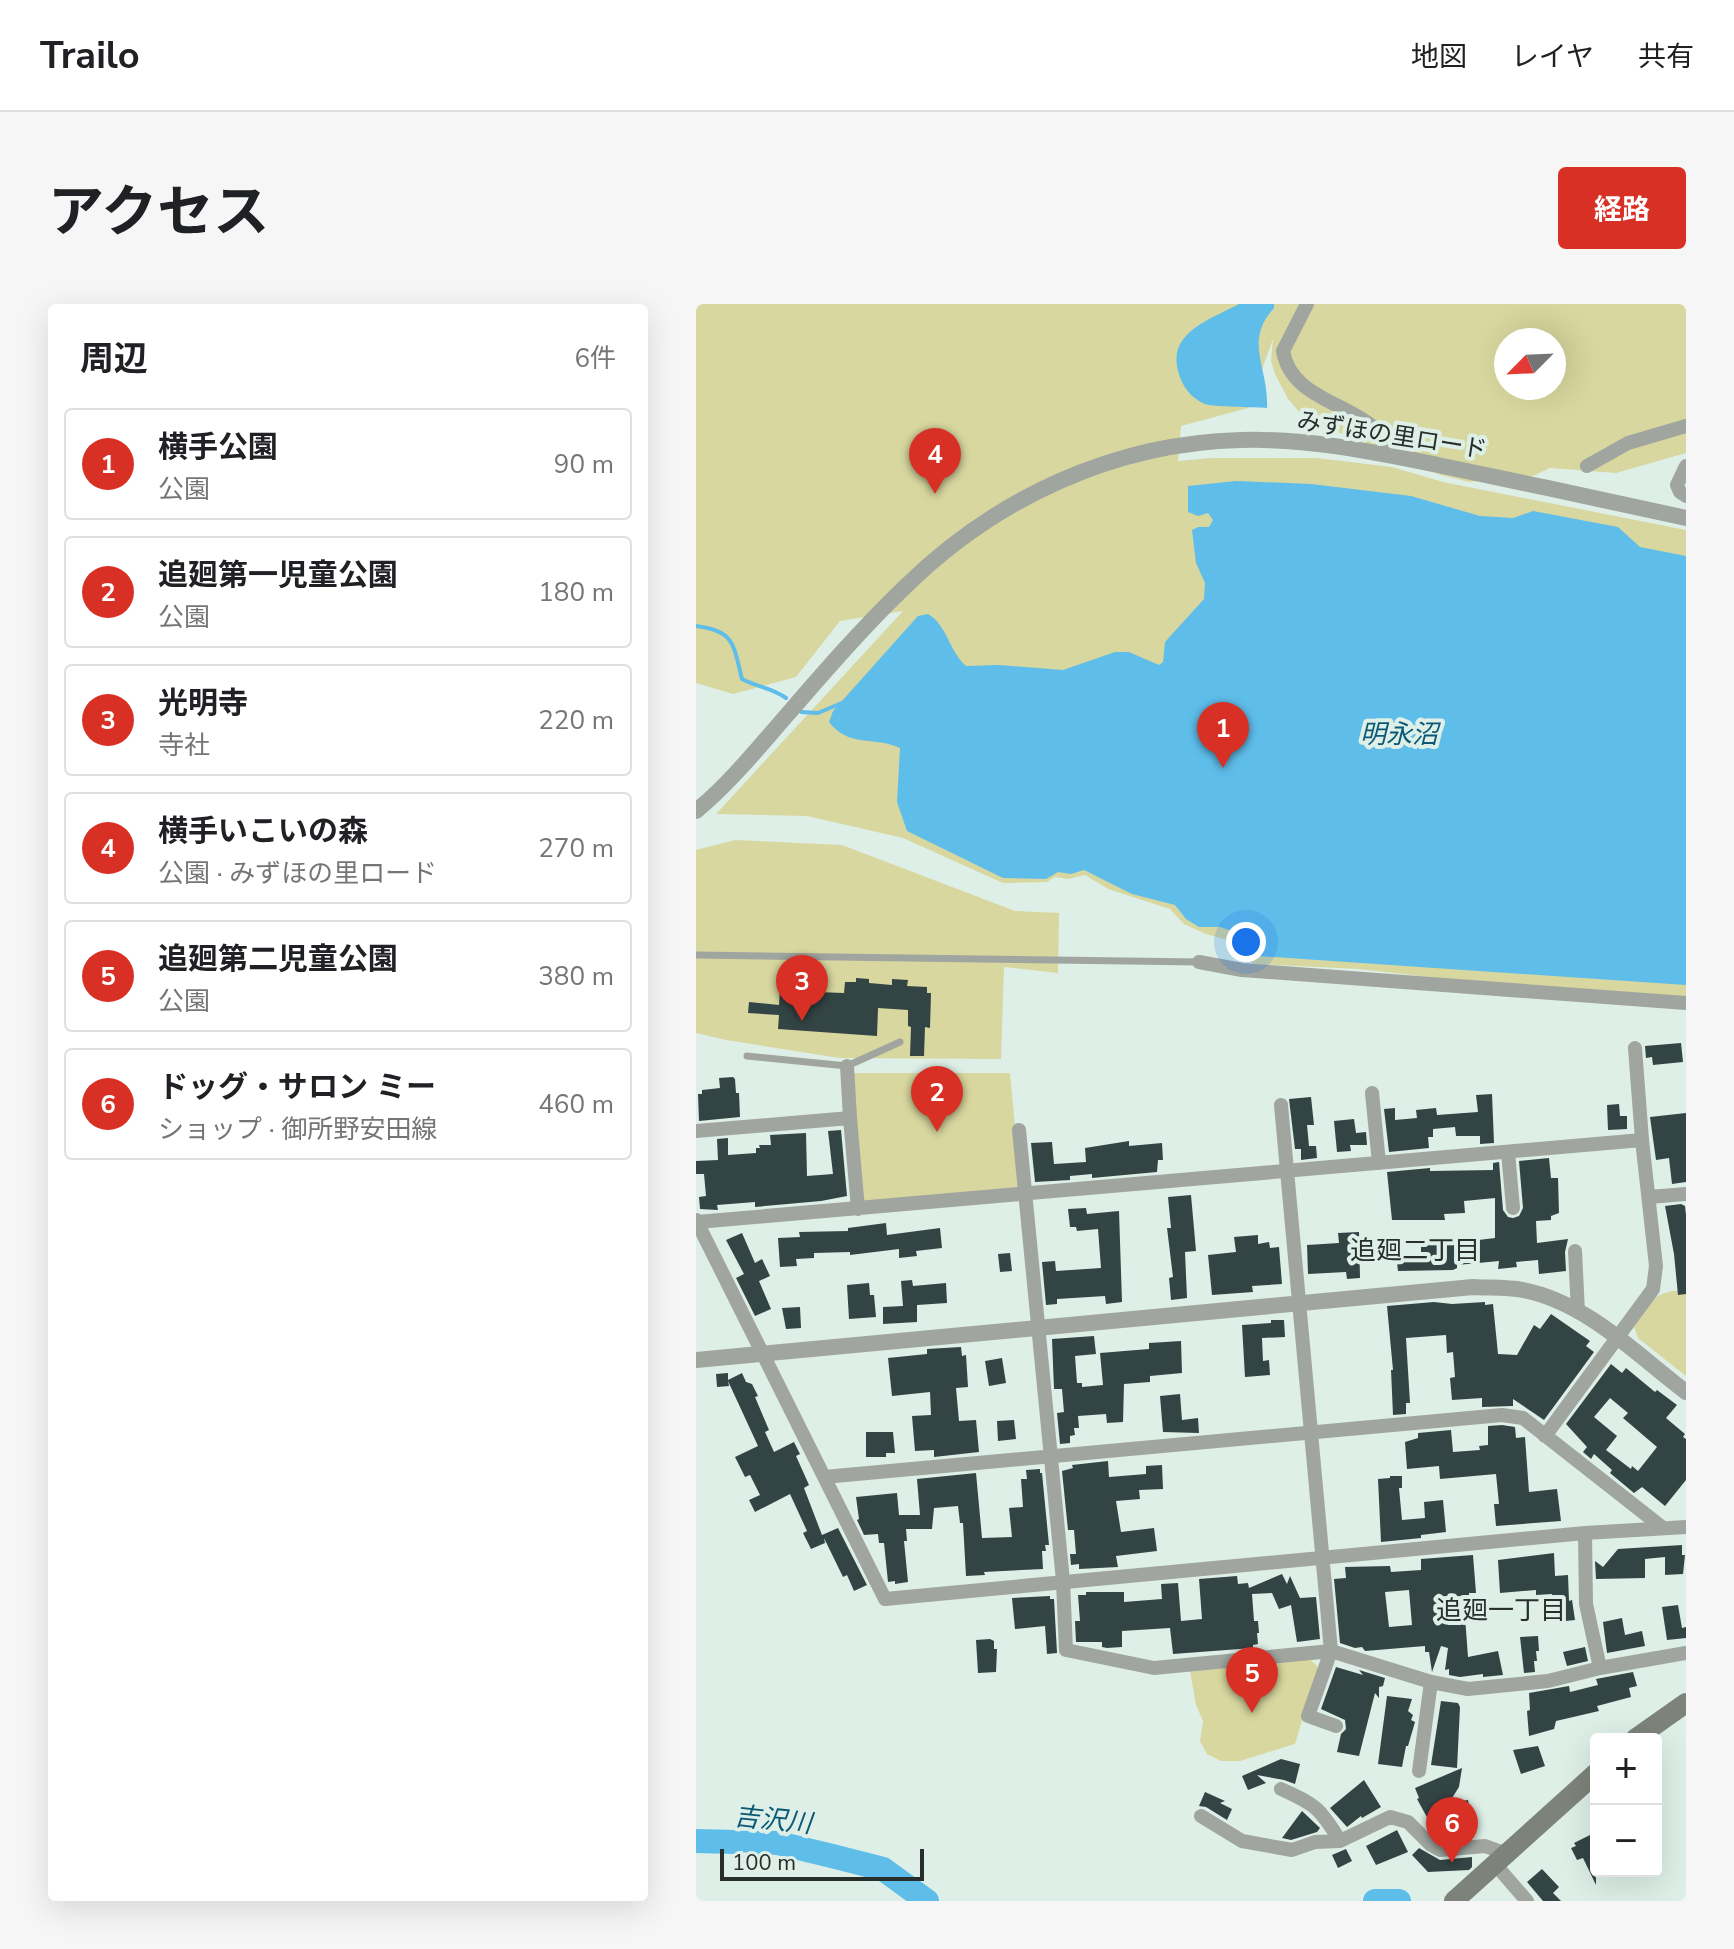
<!DOCTYPE html>
<html lang="ja">
<meta charset="utf-8">
<style>
body{margin:0;font-family:"Nunito Sans","Noto Sans JP",sans-serif;background:#f6f6f6;color:#202124}
.controls{position:absolute;right:24px;bottom:24px;display:grid;overflow:hidden;border-radius:8px;box-shadow:0 8px 32px #0002}
.controls button{width:72px;height:72px;display:grid;place-items:center;padding:0;border:0;border-bottom:2px solid #e0e0e0;background:#fff;color:#202124;font:40px sans-serif}
.compass{position:absolute;left:798px;top:24px;width:72px;height:72px;border-radius:50%;background:#fff;box-shadow:0 8px 32px #0002;rotate:246deg}
.scale{position:absolute;left:24px;bottom:20px;width:204px;box-sizing:border-box;padding-left:8px;border:4px solid #272e2b;border-top:0;font-size:22px;line-height:28px;white-space:nowrap;color:#272e2b;-webkit-text-stroke:6px #ddefe7;paint-order:stroke}
.you{position:absolute;left:550px;top:638px;width:28px;height:28px;margin:-20px;border:6px solid #fff;border-radius:50%;background:#1a73e8;box-shadow:0 0 0 12px #1a73e833}
.badge{display:grid;place-items:center;width:52px;height:52px;border-radius:50%;background:#d93025;color:#fff;font-size:26px;font-weight:700}
.pin{position:absolute;translate:-50% -66px;filter:drop-shadow(0 2px 4px #0008)}
.pin::after{content:'';position:absolute;top:42px;width:28px;height:24px;background:inherit;clip-path:polygon(0 0,100% 0,50% 100%)}
.list{margin:0;padding:0;list-style:none}
h2{display:flex;justify-content:space-between;align-items:center;height:104px;margin:0;padding:0 32px;font-size:34px}
h2 small{font-size:26px;font-weight:400;color:#757577}
.list li{display:grid;grid-template-columns:52px 1fr auto;gap:24px;align-items:center;box-sizing:border-box;height:112px;margin:0 16px 16px;padding:0 16px;border:2px solid #e0e0e0;border-radius:8px}
.list b{display:block;font-size:30px;white-space:nowrap}
.list p{margin:0;font-size:26px;white-space:nowrap;color:#757577}
.list em{font-size:26px;font-style:normal;color:#757577}
.map{position:relative;flex:none;width:990px;height:1597px;overflow:hidden;border-radius:8px}
header{display:flex;align-items:center;gap:48px;box-sizing:border-box;height:112px;padding:0 40px;background:#fff;border-bottom:2px solid #e0e0e0}
header strong{font-size:38px}
nav{display:flex;gap:44px;margin-inline-start:auto;font-size:28px}
.intro{display:flex;align-items:center;justify-content:space-between;box-sizing:border-box;height:192px;padding:0 48px}
h1{margin:0;font-size:56px}
.button{padding:20px 36px;border-radius:8px;background:#d93025;color:#fff;font-size:28px;font-weight:700}
main{display:flex;gap:48px;padding:0 48px}
aside{flex:1;background:#fff;border-radius:8px;box-shadow:0 8px 32px #0002}
.map>svg:first-child{display:block}
.green{fill:#d8d79f;fill-rule:evenodd}
.water{fill:#5fbdea}
.lines{fill:none;stroke-linecap:round;stroke-linejoin:round}
.stream{stroke:#5fbdea;stroke-width:4}
.river{stroke:#5fbdea;stroke-width:24}
.building{fill:#334445;fill-rule:evenodd}
.service{stroke:#a0a59f;stroke-width:7}
.minor{stroke:#a0a59f;stroke-width:14}
.tertiary{stroke:#a0a59f;stroke-width:16}
.secondary{stroke:#7d837b;stroke-width:20}
.labels{text-anchor:middle;dominant-baseline:central;stroke-width:8;stroke-linejoin:round;paint-order:stroke}
.street-label{font-size:24px;fill:#272e2b;stroke:#ddefe7}
.water-label{font-size:26px;font-style:italic;fill:#0b5977;stroke:#ddefe7}
.neighbourhood-label{font-size:26px;fill:#272e2b;stroke:#ddefe7}
</style>
<header>
<strong>Trailo</strong>
<nav><a>地図</a><a>レイヤ</a><a>共有</a></nav>
</header>
<div class="intro"><h1>アクセス</h1><a class="button">経路</a></div>
<main>
<aside>
<h2>周辺<small>6件</small></h2>
<ul class="list">
<li><span class="badge">1</span><div><b>横手公園</b><p>公園</p></div><em>90 m</em></li>
<li><span class="badge">2</span><div><b>追廻第一児童公園</b><p>公園</p></div><em>180 m</em></li>
<li><span class="badge">3</span><div><b>光明寺</b><p>寺社</p></div><em>220 m</em></li>
<li><span class="badge">4</span><div><b>横手いこいの森</b><p>公園 · みずほの里ロード</p></div><em>270 m</em></li>
<li><span class="badge">5</span><div><b>追廻第二児童公園</b><p>公園</p></div><em>380 m</em></li>
<li><span class="badge">6</span><div><b>ドッグ・サロン ミー</b><p>ショップ · 御所野安田線</p></div><em>460 m</em></li>
</ul>
</aside>
<div class="map">
<svg width="990" height="1597" viewBox="0 0 990 1597">
<rect width="100%" height="100%" fill="#ddefe7"/>
<path class="green" d="M0,0h990v149l-70,20 -66,-5 -17,8 -64,6 -28,-7 -35,-12 -103,-47 -15,-17 -13,-25 -4,-13 2,-22 -25,69 -67,18 -3,35 34,-3h105l75,9 51,15 243,48v476l-327,-37 -106,-5 -22,-23 -25,-7 -22,-10 -14,-15 -62,-20 -23,-14 -17,4 -13,-2 -8,5 -44,1 -100,-45 -96,-22 -91,-2 187,-203 -63,10 -44,56 -63,17 -37,-11zM810,36h48v48h-48z
M39,536l107,5 173,66 44,2 -1,60 -54,-6 -3,92 -162,-1 -113,-18 -30,-7v-183z
M157,769h157l11,119 -158,11z
M990,986v86l-48,-38 -4,-11c18,-27 17,-35 52,-37z
M614,1355l8,8 -23,77 -55,17h-19l-14,-7 -7,-13 3,-20 -7,-16 -6,-34z"/>
<path class="water" d="M543,0h35v4c-31,34 -5,59 -7,100 -12,-1 -55,-1 -62,-4 -12,-5 -21,-15 -25,-27 -17,-44 30,-57 59,-73z
M540,177l75,3 100,12 69,20 33,2 20,-7 85,16 22,20 46,9v429l-428,-29 -20,-23 -18,-6h-21l-13,-8 -11,-14 -43,-11 -48,-24 -13,4 -13,-2 -12,7 -43,-1 -96,-47 -10,-29 3,-54c-26,-12 -51,0 -71,-26l4,-11 85,-95 10,-2c19,11 21,37 38,52l33,-1 64,5 52,-18h14l30,13 4,-3 2,-20 39,-43 1,-16 -9,-20 -4,-33 6,-3h11l4,-7 -5,-7 -10,3 -10,-4v-26z"/>
<g class="lines">
<path class="stream" d="M0,322c39,5 37,18 46,53 15,8 30,9 44,19
M105,408l17,1 26,-11"/>
<path class="river" d="M0,1537l82,2 54,13 51,13 44,32
M679,1597h24"/>
</g>
<path class="building" d="M160,674l13,1v4l23,2v-6l16,1 -1,6 20,1v6h4l-1,35 -5,-1 -1,29h-14l1,-29 -3,-1v-16l-30,-2 -1,28 -99,-7 1,-14 -31,-2 1,-11 30,3 1,-17 13,1v-4l23,1v6l28,1 1,-11h11z
M985,739l2,19 -30,3 -1,-8 -6,1 -1,-12z
M37,773l2,2 1,14h3l1,24 -41,4 -1,-27h4v-4l18,-2 -1,-10z
M796,790l2,49 -14,1v-8h-24l-1,-9 -22,2v8h-5l1,11 -40,4 -5,-43 11,-1v12l22,-2 -1,-8 20,-2 1,7 41,-3 -2,-17z
M615,793l3,28h-7l2,21h7l1,12 -16,2v-11h-6l-6,-50z
M923,800l1,12h7v13l-19,1 -1,-25z
M990,809v69l-14,2 -3,-26 -13,2 -6,-43z
M658,815l2,14 10,-1 1,13h-17l1,6 -14,1 -3,-31z
M145,826l6,66 -26,5 -66,6v-5l-38,3 1,5 -18,-1 -1,-12 7,-1 -2,-22h-8v-13l22,-1 -1,-21 11,-1v17l28,-2v-5h4l-1,-3h12l-1,-10 36,-2 1,43 26,-2 -5,-43z
M433,837v5l33,-3 1,17h-5l-1,12 -65,6v-4l-22,2v4l-35,2 -4,-39 21,-1 2,22 32,-2 -1,-14z
M853,854l2,20h7l1,35 -8,3v4l-15,1 1,22 31,-4 -3,13 1,19 -27,3 -1,-14 -22,2 1,5 -19,2 1,-8 -42,4v3l-4,2 -55,1 -2,-17 25,-2v-8l17,-1 -1,-4 25,-2v5l33,-4v-40l-31,3 1,12 -21,1 1,6h-53l-5,-48 43,-4v3l63,-1v-7l6,-1 4,48 5,7 5,1 6,-2 4,-8 -4,-47z
M495,891l5,56 -11,1 2,46 -16,2 -2,-22 4,-1 -6,-49h4l-3,-31z
M985,900l4,2 1,9v79l-8,1 -4,-41 -9,-48z
M390,904l1,6 32,-3 3,91 -16,2 -1,-8 -48,3v5l-11,1 -4,-43 13,-1 1,10 45,-3 -3,-39 -21,2 -1,-4h-6l-2,-18z
M190,919l1,12 53,-7 2,20 -26,3 1,5 -18,2v-9l-49,6v-3l-36,1v5l-18,1 1,7 -17,1 -2,-29 22,-1 -1,-5 49,-1v-3z
M663,928l1,46 -13,1 -1,-7 -38,2 -1,-29 32,-2 -1,-10z
M46,929l13,30 7,-4 8,17 -11,5 12,28 -16,7 -19,-38 8,-4 -18,-34z
M562,931v9l11,-2 1,6 9,-1 3,37 -30,2 1,6 -41,3 -4,-40 28,-3 -2,-15z
M314,949l2,18 -12,1 -2,-18z
M216,976l1,6 33,-3 1,20 -30,2v17l-34,2v-17l20,-1 -2,-25z
M173,979l1,12h4l2,22 -27,2 -2,-34z
M738,998l18,2 33,-2v3l8,-1 5,50 19,1 17,-30 6,4 11,-15 39,27 -4,5 8,6 -50,68 -31,-21v7l-31,1v-9l-30,2 -2,-22 5,-1 -2,-25 -6,1 -1,-18 -40,3 4,65h-4v11l-13,1 -2,-45h2l-6,-64z
M104,1003l1,21 -15,1 -4,-21z
M575,1016h13l1,17 -23,1 1,23 6,-1 1,15 -25,2 -3,-52 29,-2z
M398,1032l2,18 -21,2 2,27h5v4l21,-2 -3,-32 49,-4v-6l32,-2 1,32 -32,3v6l-26,2 -1,38 -16,1 -1,-9 -28,2 1,12h-5l1,7 -5,1v7l-10,1 -3,-31 7,-1 -2,-23h-8l-2,-50z
M265,1043l1,9 4,-1 2,32 -12,1 3,33 17,-1 3,32 -45,5v-7l-19,1 -3,-35 19,-1 -1,-23 -38,4 -4,-38 39,-4v-5z
M306,1054l4,25 -17,3 -4,-25z
M915,1060l11,9 4,-5 29,24 2,-2 20,15 -11,13 19,16 -2,3 3,2v41l-21,26 -23,-19 -8,6 -24,-20 2,-3 -18,-16 -3,5 -8,-7 4,-5 -21,-23zM914,1094l18,15 -5,5 34,29 -19,24 -6,-5 -1,3 -25,-19 11,-14 -23,-19z
M32,1069v7l14,-7 4,9 6,2 6,12 -3,1 14,33 -4,2 9,20 20,-10 6,12 -4,2 13,29 -5,3 18,47 16,-7 29,57 -13,6 -7,-16 -4,2 -19,-39 1,5 -14,6 -8,-16 4,-2 -17,-37 -35,18 -6,-12 11,-5 -10,-20 -5,2 -10,-20 23,-11 -30,-65 1,5 -12,1 -1,-13z
M484,1090l2,26 16,-2 1,15 -36,-1 -3,-36z
M318,1116l2,19 -18,2 -1,-20z
M806,1121l13,2 1,11 9,-1 4,55 28,-3 4,32 -65,5 -2,-22h5l-3,-30 -56,5 -1,-13 -32,3 -2,-27 13,-4v-5l33,-3 2,22 27,-2 -1,-4 9,-1v-19z
M170,1128h27l2,21h-9v4h-20z
M412,1157l1,16 37,-3v-8l16,-1 1,24 -24,1 1,9 -24,2 5,31 33,-4 3,23 -41,5 2,11 -39,2v-5l-8,1 -1,-11h6l-2,-24h-6l-6,-59 11,-3 -1,-3z
M344,1165v4h2l7,72h-4l1,6h-4l1,18 -59,3 1,3 -19,1 -3,-53h-3l-2,-17 -24,2 -2,21h-26l1,12h-3l4,41 -13,2v-3l-7,1 -4,-39h-5l-1,-9 -14,1 -7,-15 2,-1 -3,-22 41,-4 2,22h21l-3,-36 59,-6 6,65 30,-1 -3,-29 14,-1 -2,-28h6l-1,-9z
M694,1172h12v12h-3l3,32 23,-2 -1,-16 19,-2 3,32 -25,3v3l-40,4 -3,-63 12,-1z
M986,1241v10h3l-2,19 -18,1v-18l-20,2v19l-49,1 -1,-18 8,6 15,-18z
M858,1249l1,23 13,-1 1,26 3,-1 3,20 -19,2 -4,-28 -16,1v-5l-36,3 -2,-33z
M777,1251l3,38h-7l1,15 -1,7 -4,2 3,40 30,-6 5,24 -20,2v-3l-23,3 -11,-2v-6l-4,1 3,-22 -7,-2 -9,26 -3,-20h-4v-6l-60,5 -3,-4 -7,1 -15,-5 -6,-64 12,-1 -1,-11 45,-1 1,6 30,-2v-11zM713,1286l3,35 -23,2 -4,-35z
M586,1270l5,10 3,-8 10,22 16,-1 4,42 -23,3 -6,-37 -12,4 -7,-16 -20,1 2,27h4l1,12h-2l1,11 -5,1v3l-80,6 -3,-26 -48,3v16l-15,1 -5,-1v-5h-26l-1,-21h5l-2,-26h8v-3h38v10l38,-3 -1,-15 17,-1 3,38 21,-2 -3,-40 38,-3 1,8 10,-1 1,5z
M354,1292v3h4l3,54 -10,1 -2,-28 -30,3 -3,-31z
M982,1301l4,23 4,-1v11l-19,2 -5,-33z
M926,1314l3,17 17,-4 3,15 -38,7 -4,-31z
M842,1332l1,15h-3l1,10h-3l1,11 -11,1 -4,-36z
M294,1335l4,2v8h3l-1,23 -18,1 -2,-33z
M889,1343l3,14 -21,5 -4,-14z
M640,1363l27,8 -4,-5 26,8 -2,8 -4,1v11l-4,-5 -16,63 -22,-4 4,-18 5,-5 -1,-9 -24,-11z
M937,1368l4,14 -8,2 2,9 -34,9 2,5 -43,10 -2,8 -25,7 -2,-25 3,-1 -1,-17 40,-7 1,6 28,-7 -2,-6z
M691,1392l25,3 -4,12 5,4 -2,5 4,2 -7,24h-2l-4,21 -24,-3z
M745,1397l17,2 2,4 -3,61 -26,-3z
M842,1442l7,20 -24,8 -8,-24z
M585,1455l19,5 -5,20 -11,-4 -27,-5 9,8 -18,7 -6,-14z
M766,1464l-3,19 -10,16 19,-3 3,16 -23,3 -2,-12 -3,6 -15,6 -11,-20 2,-1 -4,-10z
M668,1476l17,27 -19,11 -1,-2 -14,11 -17,-19z
M509,1488l20,9 -5,2 12,6 -5,11 -21,-13 -7,-1z
M606,1507l18,17 -3,4 -26,8 -9,-2z
M701,1526l11,22 -32,13 -10,-19z
M900,1528v53l-13,-27 -6,2 -6,-12 5,-2 -2,-3z
M723,1544l21,12 32,-3v10l-3,3 -41,2 -16,-17z
M650,1545l6,12 -14,7 -6,-13z
M846,1565l17,18 -6,6 8,8h-18l-16,-19z"/>
<g class="lines">
<path class="service" d="M0,651l503,7
M51,752l100,10 53,-24"/>
<path class="minor" d="M611,0l-24,47c10,58 95,51 109,105
M891,162l41,-23 58,-17
M990,162l-9,19 3,7 6,4
M503,658l43,8 444,33
M151,762l3,52
M676,789l7,70
M585,801l50,546 -23,65 28,10
M323,826l44,451 3,69 88,18 177,-17 100,31 37,7 80,-8 52,-13 86,-15
M0,827l154,-13 8,91
M812,848l5,56
M953,893l37,-3
M0,916l189,379 700,-66 101,-6
M1,918l945,-82
M879,947l3,61
M849,1132l108,-147 3,-23 -14,-126 -7,-92
M128,1173l678,-62 21,3 140,110
M889,1229l1,71 14,64
M723,1467l12,-89
M585,1485c35,16 39,19 59,52
M505,1512l41,25 50,9 23,-8 25,-1 50,-24 18,5 23,23 9,5 45,-4 22,8
M799,1560l32,37"/>
<path class="tertiary" d="M0,507c34,-28 62,-63 91,-96 38,-44 77,-89 119,-129 90,-88 208,-143 335,-146 66,-2 132,12 197,25 83,17 165,35 248,53
M0,1056l777,-73c16,1 34,0 50,3 63,12 114,65 163,102"/>
<path class="secondary" d="M939,1435l51,-36
M758,1597l142,-128"/>
</g>
<g class="labels">
<g class="street-label">
<text transform="translate(696 131) rotate(9)">みずほの里ロード</text>
</g>
<g class="water-label">
<text x="703" y="430">明永沼</text>
<text transform="translate(77 1516) rotate(6)">吉沢川</text>
</g>
<g class="neighbourhood-label">
<text x="719" y="946">追廻二丁目</text>
<text x="805" y="1306">追廻一丁目</text>
</g>
</g>
</svg>
<div class="controls">
<button>+</button>
<button>−</button>
</div>
<svg class="compass" viewBox="-18 -18 36 36"><path d="M0-13l5 13h-10z" fill="#e53935"/><path d="M0 13l5-13h-10z" fill="#757577"/></svg>
<div class="scale">100 m</div>
<div class="you"></div>
<div class="pin badge" style="left:527px;top:464px">1</div>
<div class="pin badge" style="left:241px;top:828px">2</div>
<div class="pin badge" style="left:106px;top:717px">3</div>
<div class="pin badge" style="left:239px;top:190px">4</div>
<div class="pin badge" style="left:556px;top:1409px">5</div>
<div class="pin badge" style="left:756px;top:1559px">6</div>
</div>
</main>
